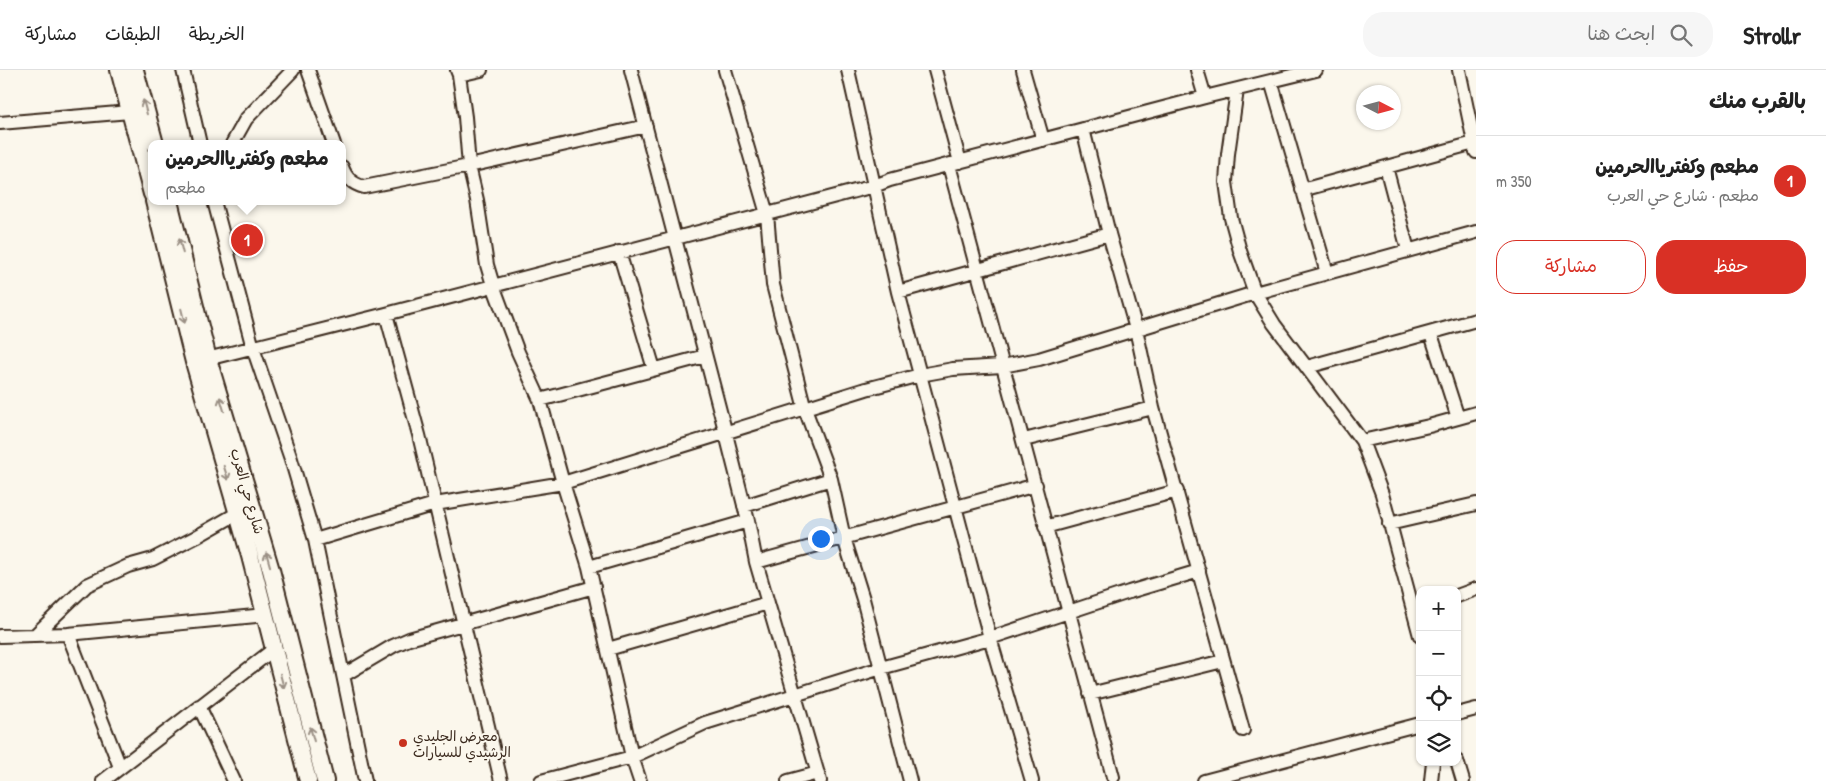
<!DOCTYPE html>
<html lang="ar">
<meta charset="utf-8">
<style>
body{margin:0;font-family:"Patrick Hand","Playpen Sans Arabic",sans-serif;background:#f6f6f6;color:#222;direction:rtl}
.controls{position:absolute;right:15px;bottom:15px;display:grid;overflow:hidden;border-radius:10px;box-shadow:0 1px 4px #0004}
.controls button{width:45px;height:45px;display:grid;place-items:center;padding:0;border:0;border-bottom:1px solid #e0e0e0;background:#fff;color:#222;font:25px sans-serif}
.compass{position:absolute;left:1356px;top:15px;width:45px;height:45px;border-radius:50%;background:#fff;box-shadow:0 1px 4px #0004;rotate:96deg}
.you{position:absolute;left:820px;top:468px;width:18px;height:18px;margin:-12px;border:4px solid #fff;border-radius:50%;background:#1a73e8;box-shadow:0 0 0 8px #1a73e833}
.badge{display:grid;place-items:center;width:32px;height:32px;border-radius:50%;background:#d93025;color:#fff;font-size:16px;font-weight:700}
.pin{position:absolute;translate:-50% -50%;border:2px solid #fff;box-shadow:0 1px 5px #0006}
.popup{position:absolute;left:148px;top:70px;width:198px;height:65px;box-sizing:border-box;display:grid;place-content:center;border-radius:10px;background:#fff;filter:drop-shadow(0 1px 4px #0005);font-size:16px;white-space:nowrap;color:#767676}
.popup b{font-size:19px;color:#222}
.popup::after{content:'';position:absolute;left:50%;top:100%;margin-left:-10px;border:10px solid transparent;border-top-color:#fff}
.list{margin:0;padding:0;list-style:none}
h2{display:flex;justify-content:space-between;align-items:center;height:65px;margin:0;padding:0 20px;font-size:21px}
h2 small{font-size:16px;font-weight:400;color:#767676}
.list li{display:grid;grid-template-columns:32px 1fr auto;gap:15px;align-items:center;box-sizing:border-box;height:90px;padding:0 20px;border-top:1px solid #e0e0e0}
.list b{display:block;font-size:19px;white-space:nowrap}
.list p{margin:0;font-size:16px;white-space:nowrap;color:#767676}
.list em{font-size:16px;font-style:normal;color:#767676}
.actions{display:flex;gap:10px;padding:15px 20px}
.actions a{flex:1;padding:11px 0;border:1px solid #d93025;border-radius:20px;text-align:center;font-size:18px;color:#d93025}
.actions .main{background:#d93025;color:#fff}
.icon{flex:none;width:28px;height:28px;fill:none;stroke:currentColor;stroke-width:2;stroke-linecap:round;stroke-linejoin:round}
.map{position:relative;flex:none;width:1476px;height:711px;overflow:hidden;direction:ltr}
header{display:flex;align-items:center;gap:30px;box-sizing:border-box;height:70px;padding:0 25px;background:#fff;border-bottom:1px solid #e0e0e0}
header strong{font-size:24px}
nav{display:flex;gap:28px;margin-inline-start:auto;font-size:18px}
.search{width:350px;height:45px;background:#f6f6f6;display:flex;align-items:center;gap:12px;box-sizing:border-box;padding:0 18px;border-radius:20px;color:#767676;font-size:19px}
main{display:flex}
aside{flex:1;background:#fff}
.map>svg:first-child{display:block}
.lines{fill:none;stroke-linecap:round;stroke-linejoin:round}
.minor-casing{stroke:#3b2a1e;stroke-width:16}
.major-casing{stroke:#3b2a1e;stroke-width:20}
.minor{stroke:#fbf7ec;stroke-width:12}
.major{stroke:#fbf7ec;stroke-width:16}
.oneway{stroke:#9b9085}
.poi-dot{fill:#c8321e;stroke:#fbf7ec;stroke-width:2}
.labels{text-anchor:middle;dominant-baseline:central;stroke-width:4;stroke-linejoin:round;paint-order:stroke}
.street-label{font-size:14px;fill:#3b2a1e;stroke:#fbf7ec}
.poi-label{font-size:14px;fill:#3b2a1e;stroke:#fbf7ec;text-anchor:start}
</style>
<header>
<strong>Strollr</strong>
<div class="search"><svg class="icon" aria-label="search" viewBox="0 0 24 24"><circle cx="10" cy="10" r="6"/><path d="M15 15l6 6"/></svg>ابحث هنا</div>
<nav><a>الخريطة</a><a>الطبقات</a><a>مشاركة</a></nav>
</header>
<main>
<aside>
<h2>بالقرب منك<small></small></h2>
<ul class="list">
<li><span class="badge">1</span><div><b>مطعم وكفترياالحرمين</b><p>مطعم · شارع حي العرب</p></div><em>350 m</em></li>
</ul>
<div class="actions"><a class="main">حفظ</a><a>مشاركة</a></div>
</aside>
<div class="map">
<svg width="1476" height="711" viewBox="0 0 1476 711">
<rect width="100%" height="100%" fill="#fbf7ec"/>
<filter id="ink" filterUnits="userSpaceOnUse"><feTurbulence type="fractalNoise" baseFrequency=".02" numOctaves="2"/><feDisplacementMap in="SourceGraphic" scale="10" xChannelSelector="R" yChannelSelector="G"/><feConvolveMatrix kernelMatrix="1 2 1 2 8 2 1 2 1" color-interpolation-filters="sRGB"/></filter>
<g filter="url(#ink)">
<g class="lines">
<g class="minor-casing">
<path id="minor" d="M183,0l17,74
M308,0l26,74
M457,0l2,5 6,42 4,49 8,34 10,65 6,20 25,67 22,48 23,83 26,84 43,190 8,24
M631,0l95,364 22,87 8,41 64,219
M725,0l42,144 6,71 32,124 26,70 13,59 19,61 47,182
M848,0l50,222 92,346 42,143
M935,0l25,92
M1023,0l20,70
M1197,0l8,27
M1459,0l17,82
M459,5l22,-5
M1271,11l56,192
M1237,20l-9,64 -2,28 5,36 9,33 15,42 19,31 88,117 20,53 38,142
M0,53l130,-11
M1083,59l26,105 27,95 17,79 90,322
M232,74l14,-25 47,-49
M949,95l164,612
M342,97c4,11 10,17 22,20l105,-21 177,-40
M1386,97l22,83
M1302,120l172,-47
M214,131l39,147 38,111 24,81 50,241
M619,182l35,117
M898,222l211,-58
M386,244l33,121 82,346
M1431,264l27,84
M199,291l187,-47 488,-128 16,-6 315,-83 111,-27
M1307,297l169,-47
M540,330l165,-44
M1024,370l129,-32
M1362,371l67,-15 47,-13
M744,436l87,-27
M1389,454l87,-20
M1045,457l132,-36
M315,470l120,-36 128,-21 303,-94 54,-14 33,-6 49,-3 37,-7 216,-66 221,-61
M756,492l280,-77
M589,497l159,-46
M1457,526l19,-7
M68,564l52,133
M35,565l52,-50 41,-19 25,-7 43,-22 42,-24
M0,566l68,-2 198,-19
M608,579l160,-46
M344,605l49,-29 16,-7 185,-52
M1090,624l133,-33
M199,636l35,75
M1457,644l19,-5
M1457,691l6,20
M103,711l171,-132
M541,711l91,-24 73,-34 176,-55 109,-30 139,-46 70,-21
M788,711l30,-8
M1204,711l216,-57
M1431,711l2,-19"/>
</g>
<g class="major-casing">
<path id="major" d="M119,0l33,124
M135,0l20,74
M154,131l40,161 56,194 58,225
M169,131l39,158 63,211 54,211"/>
</g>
<use href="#minor" class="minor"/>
<use href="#major" class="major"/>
</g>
<defs><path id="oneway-shaft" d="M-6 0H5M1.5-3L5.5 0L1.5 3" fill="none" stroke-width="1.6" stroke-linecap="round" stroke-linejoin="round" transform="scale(1.25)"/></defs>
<g class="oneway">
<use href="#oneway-shaft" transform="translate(145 37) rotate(-105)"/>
<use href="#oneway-shaft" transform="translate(181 176) rotate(-104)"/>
<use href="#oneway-shaft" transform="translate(183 246) rotate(76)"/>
<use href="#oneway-shaft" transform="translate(222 334) rotate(-107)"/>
<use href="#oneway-shaft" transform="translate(226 403) rotate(72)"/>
<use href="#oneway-shaft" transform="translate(268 489) rotate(-106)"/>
<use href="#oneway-shaft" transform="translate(282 611) rotate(75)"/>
<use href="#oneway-shaft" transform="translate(312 664) rotate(-105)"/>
</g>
</g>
<circle class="poi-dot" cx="403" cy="673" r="5"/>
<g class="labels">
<g class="street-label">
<text transform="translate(248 421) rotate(74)">شارع حي العرب</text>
</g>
<g class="poi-label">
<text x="413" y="665">معرض الجليدي<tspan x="413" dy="16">الرشيدي للسيارات</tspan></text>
</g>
</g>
</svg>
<div class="controls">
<button>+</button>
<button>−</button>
<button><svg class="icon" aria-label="locate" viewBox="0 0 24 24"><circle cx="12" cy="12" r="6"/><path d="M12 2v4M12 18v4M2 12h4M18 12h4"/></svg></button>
<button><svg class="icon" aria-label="layers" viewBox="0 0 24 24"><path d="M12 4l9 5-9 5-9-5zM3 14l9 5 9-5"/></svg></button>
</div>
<svg class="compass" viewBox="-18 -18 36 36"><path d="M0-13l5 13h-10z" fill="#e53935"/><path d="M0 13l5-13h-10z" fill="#767676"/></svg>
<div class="you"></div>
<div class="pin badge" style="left:247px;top:170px">1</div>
<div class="popup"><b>مطعم وكفترياالحرمين</b>مطعم</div>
</div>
</main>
